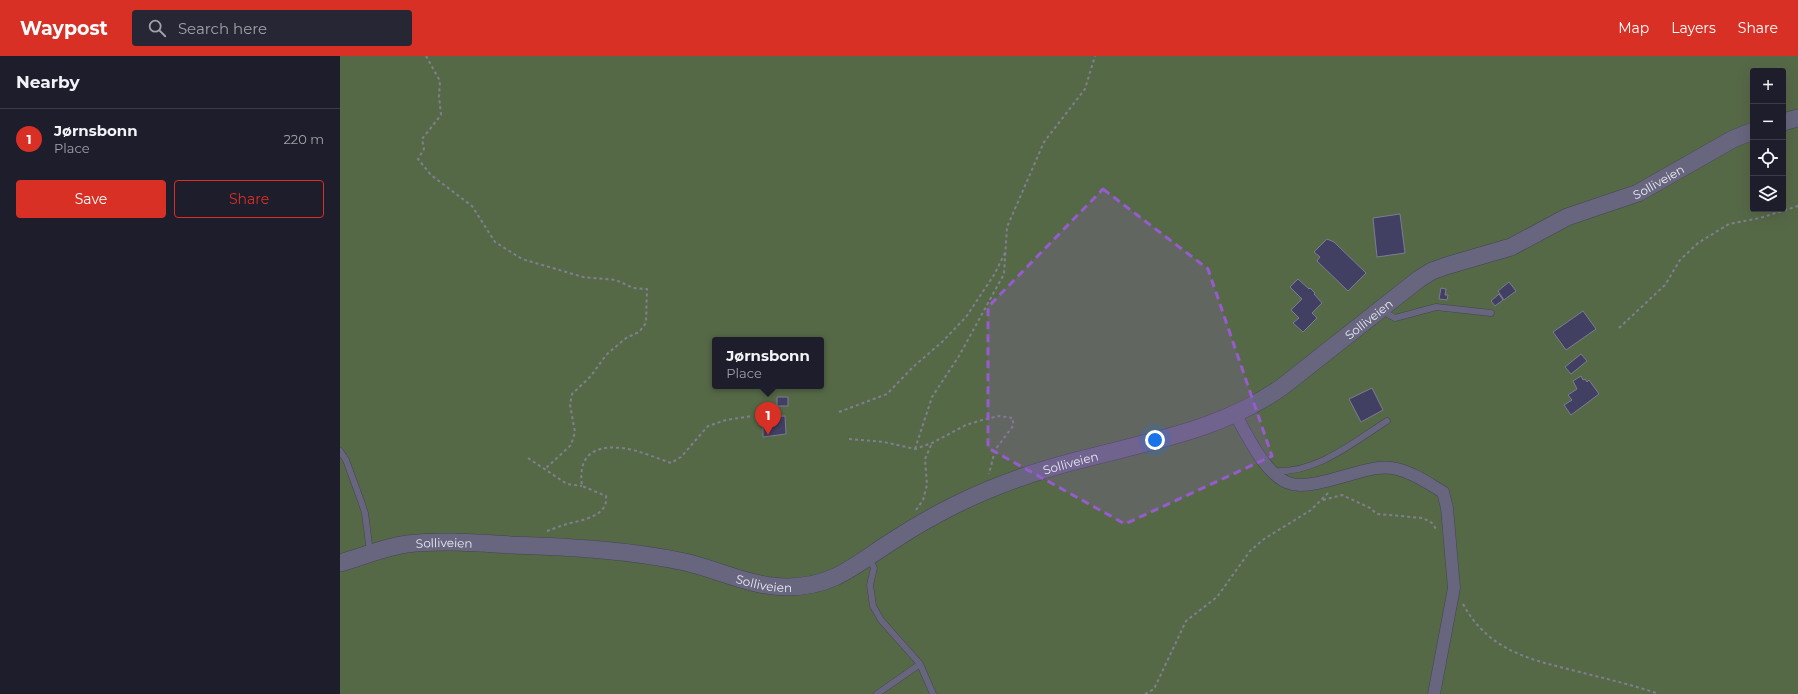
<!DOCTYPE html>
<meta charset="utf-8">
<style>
body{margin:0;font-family:Montserrat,sans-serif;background:#262634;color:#f1f3f6}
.controls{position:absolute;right:12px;top:12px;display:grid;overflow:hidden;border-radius:4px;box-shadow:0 4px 16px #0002}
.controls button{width:36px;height:36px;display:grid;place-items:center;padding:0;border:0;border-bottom:1px solid #3c3b48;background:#1e1d2c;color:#f1f3f6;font:20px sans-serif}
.you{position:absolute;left:815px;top:384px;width:14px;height:14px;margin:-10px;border:3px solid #fff;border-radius:50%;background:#1a73e8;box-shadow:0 0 0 6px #1a73e833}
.badge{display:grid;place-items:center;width:26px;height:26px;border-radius:50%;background:#d93025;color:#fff;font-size:13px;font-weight:700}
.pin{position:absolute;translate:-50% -33px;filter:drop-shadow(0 1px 2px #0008)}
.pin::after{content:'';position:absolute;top:21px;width:14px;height:12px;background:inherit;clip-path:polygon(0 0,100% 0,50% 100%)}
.popup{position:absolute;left:372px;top:281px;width:112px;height:52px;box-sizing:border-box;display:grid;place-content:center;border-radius:4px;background:#1e1d2c;filter:drop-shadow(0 1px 3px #0005);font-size:13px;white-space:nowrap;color:#a1a2a9}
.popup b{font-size:15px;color:#f1f3f6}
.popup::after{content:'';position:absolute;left:50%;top:100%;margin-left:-8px;border:8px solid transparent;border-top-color:#1e1d2c}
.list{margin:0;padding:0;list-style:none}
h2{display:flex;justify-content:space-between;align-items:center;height:52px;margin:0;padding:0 16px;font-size:17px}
h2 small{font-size:13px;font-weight:400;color:#a1a2a9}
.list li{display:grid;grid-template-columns:26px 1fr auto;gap:12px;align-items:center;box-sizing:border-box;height:60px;padding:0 16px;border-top:1px solid #3c3b48}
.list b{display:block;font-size:15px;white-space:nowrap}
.list p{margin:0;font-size:13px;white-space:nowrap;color:#a1a2a9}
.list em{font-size:13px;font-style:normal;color:#a1a2a9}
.actions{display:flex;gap:8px;padding:12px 16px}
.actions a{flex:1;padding:9px 0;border:1px solid #d93025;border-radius:4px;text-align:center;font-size:14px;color:#d93025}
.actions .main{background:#d93025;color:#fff}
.icon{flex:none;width:22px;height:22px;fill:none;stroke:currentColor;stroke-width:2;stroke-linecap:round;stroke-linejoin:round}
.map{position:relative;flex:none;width:1458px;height:638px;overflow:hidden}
header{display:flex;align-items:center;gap:24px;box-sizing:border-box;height:56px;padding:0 20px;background:#d93025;color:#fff}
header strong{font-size:19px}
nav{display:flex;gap:22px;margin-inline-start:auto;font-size:14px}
.search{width:280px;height:36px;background:#262634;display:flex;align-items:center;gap:10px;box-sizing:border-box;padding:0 14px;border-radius:4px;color:#a1a2a9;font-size:15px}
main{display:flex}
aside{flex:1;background:#1e1d2c}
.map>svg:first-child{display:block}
.forest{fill:#566947;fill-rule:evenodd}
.building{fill:#424062;stroke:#7c7c94}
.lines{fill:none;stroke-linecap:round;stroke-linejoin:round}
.lane-casing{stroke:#454355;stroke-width:7}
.street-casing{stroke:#454355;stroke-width:13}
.secondary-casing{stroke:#454355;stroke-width:18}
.path{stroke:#807f91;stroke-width:2;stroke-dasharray:3 3;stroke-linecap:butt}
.lane{stroke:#67667e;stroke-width:6}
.street{stroke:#67667e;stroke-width:12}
.secondary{stroke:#67667e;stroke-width:17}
.marked{fill:#965bcd;fill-opacity:0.2;stroke:#965bcd;stroke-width:3;stroke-dasharray:8 5;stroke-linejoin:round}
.labels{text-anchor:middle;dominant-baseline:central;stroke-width:4;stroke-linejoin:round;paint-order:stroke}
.street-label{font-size:12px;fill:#e8e8f6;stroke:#1e1d31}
</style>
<header>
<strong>Waypost</strong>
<div class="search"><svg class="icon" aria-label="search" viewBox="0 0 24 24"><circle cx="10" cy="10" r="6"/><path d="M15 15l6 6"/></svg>Search here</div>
<nav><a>Map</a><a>Layers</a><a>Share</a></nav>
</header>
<main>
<aside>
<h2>Nearby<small></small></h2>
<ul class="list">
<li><span class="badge">1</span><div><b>Jørnsbonn</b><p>Place</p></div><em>220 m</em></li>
</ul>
<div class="actions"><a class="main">Save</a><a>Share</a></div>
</aside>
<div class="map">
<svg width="1458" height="638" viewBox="0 0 1458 638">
<rect width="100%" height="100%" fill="#28273b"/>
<path class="forest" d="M0,0h1458v638h-1458zM1413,15h30v138h-30zM375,284h106v46h-106z"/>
<path class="building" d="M1060,158l5,39 -28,4 -4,-39z
M987,183l7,3 32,31 -18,18 -31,-30 3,-4 -6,-5z
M958,223l11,10 1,-1 5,5 -1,1 8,9 -10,10 5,5 -14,14 -10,-9 6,-5 -8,-8 11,-11 -12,-12z
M1169,226l7,9 -12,9 -6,-9z
M1101,232l5,1 -1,6h3l-1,5 -8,-1z
M1159,238l4,6 -8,6 -4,-5z
M1243,255l13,18 -30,21 -13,-18z
M1241,298l6,7 -16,13 -6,-7z
M1241,320l2,4 2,-1 2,3 2,-2 10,14 -28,21 -7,-10 8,-5 -4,-5 9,-6 -4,-8z
M1032,332l11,22 -22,12 -12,-23z
M437,341h11v9h-11z
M445,360l1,18 -23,3v-20z"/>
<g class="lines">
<g class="lane-casing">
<path id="lane" d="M1042,255l13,7 41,-11 55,6
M0,395l6,9 15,41 4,12 5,39
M933,415c43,3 79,-28 114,-50
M529,502l5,10 -4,17 3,21 8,14 39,44 13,30
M537,638l43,-30"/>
</g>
<g class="street-casing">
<path id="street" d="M896,359c11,21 32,64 56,69 16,4 45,-6 60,-10 15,-4 30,-9 45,-5 17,4 32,15 46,23l4,16 7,80 -20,106"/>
</g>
<g class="secondary-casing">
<g id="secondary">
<path d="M1443,66l15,-4"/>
<path id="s1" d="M0,507c22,-6 44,-16 67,-19 34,-4 70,-1 105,1 58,2 116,5 173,17 34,8 67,25 102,25 48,0 70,-24 107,-47 20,-13 41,-25 61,-35 42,-21 87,-36 132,-47 69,-18 135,-29 195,-71l137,-108 13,-8 17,-6 62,-18 56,-30 71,-24 95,-54 20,-8"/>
</g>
</g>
<path class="path" d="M86,0l14,25 -1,15 2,19 -19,24 2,10 -6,10 13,16 41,31 23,36 27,17 61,18 33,3 17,8 14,1 -1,34 -7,9 -13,6 -20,17 -15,21 -19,18 -2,11 5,27 -4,13 -26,24
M1279,272l46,-43 15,-25 18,-17 31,-19 31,-6 38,-12
M499,356l48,-18 26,-27 29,-25 24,-25 28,-42 12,-24
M509,383l35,3 31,7 17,-6 34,-18 16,-5 17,-4 14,2v8l-18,24 -6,24
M575,393l17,-52 27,-41 45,-82 3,-47 37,-85 41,-53 10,-33
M188,402l39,26 15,2
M983,444l19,-5 28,13 7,6 46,4 9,5 4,6
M576,454l7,-10 4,-15 -2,-26 7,-16
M207,475c6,-2 13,-5 20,-7 15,-4 42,-8 39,-28l-24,-10c-4,-29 10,-41 39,-38 15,1 35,10 50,15l10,-6 27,-31 18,-6 26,-4
M1123,548c26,48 69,56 117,68 27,7 53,13 79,22
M805,638l9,-5 32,-68 31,-24 33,-46 14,-12 47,-29 17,-17"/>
<use href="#lane" class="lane"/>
<use href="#street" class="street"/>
<use href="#secondary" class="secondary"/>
</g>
<path class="marked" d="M763,133l105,80 64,187 -147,68 -137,-76v-141z"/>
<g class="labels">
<g class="street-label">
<text stroke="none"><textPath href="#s1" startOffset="1427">Solliveien</textPath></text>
<text stroke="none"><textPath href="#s1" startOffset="1103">Solliveien</textPath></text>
<text stroke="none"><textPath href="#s1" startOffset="767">Solliveien</textPath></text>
<text stroke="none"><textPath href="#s1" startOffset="107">Solliveien</textPath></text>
<text stroke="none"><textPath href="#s1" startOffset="431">Solliveien</textPath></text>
</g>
</g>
</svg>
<div class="controls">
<button>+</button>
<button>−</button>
<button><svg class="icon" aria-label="locate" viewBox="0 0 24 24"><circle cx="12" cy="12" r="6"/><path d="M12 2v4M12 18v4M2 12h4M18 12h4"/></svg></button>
<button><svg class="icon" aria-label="layers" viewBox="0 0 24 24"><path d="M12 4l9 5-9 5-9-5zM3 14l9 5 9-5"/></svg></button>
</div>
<div class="you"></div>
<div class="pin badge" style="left:428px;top:379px">1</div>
<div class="popup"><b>Jørnsbonn</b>Place</div>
</div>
</main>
